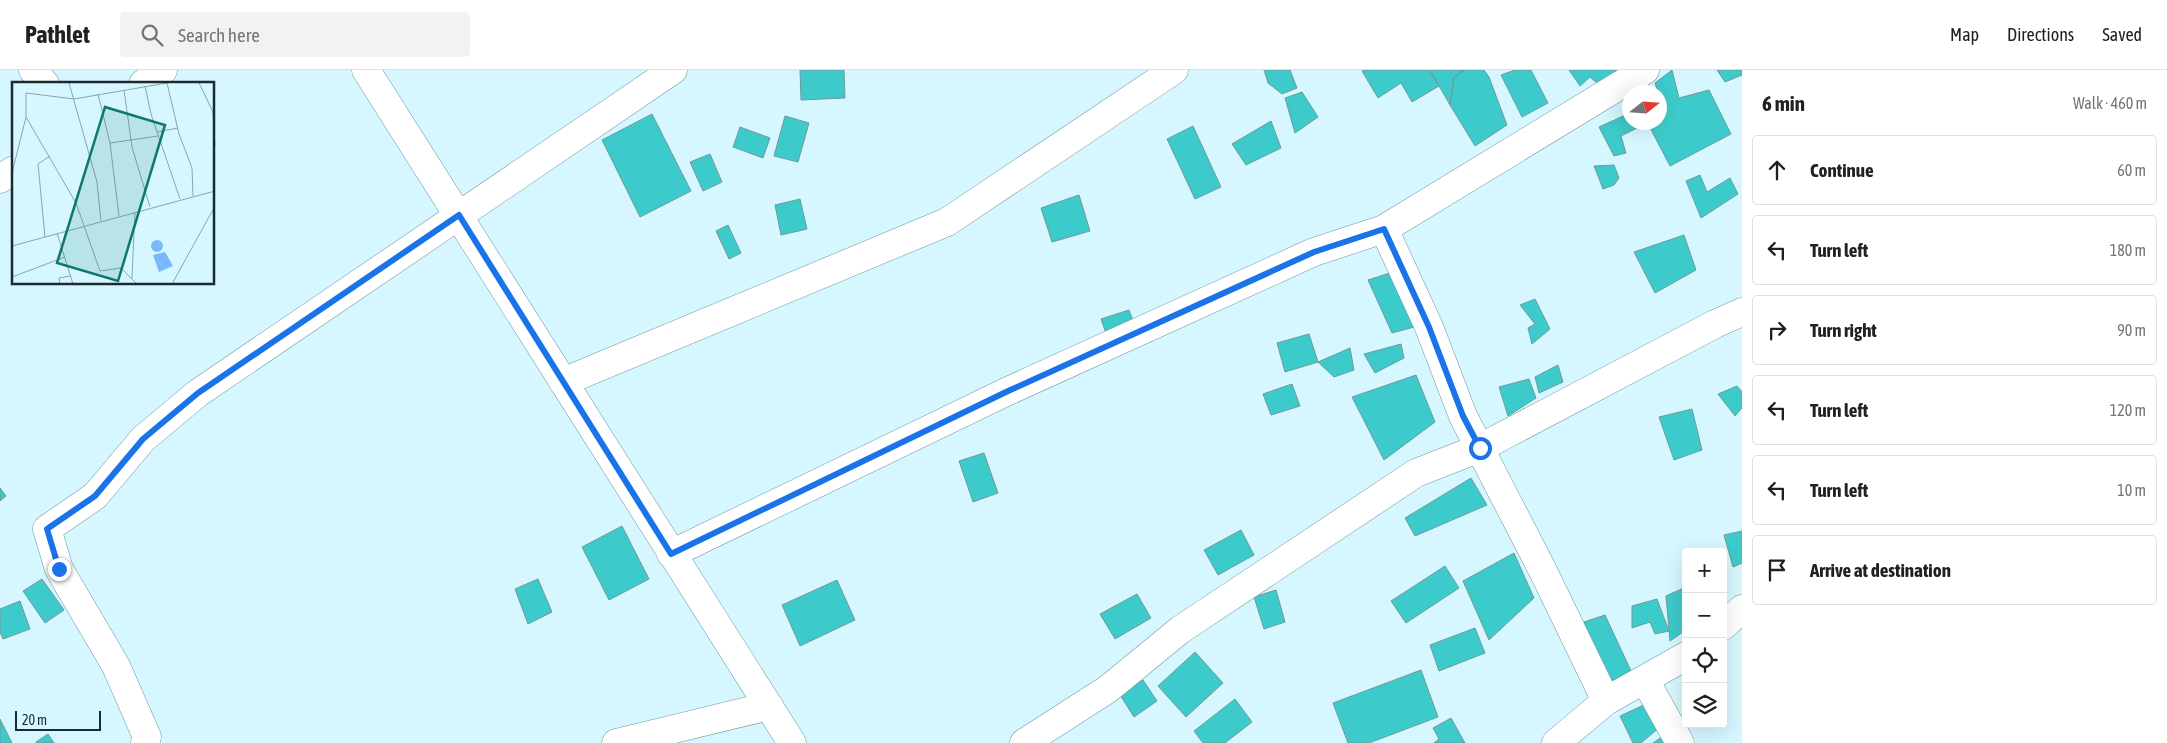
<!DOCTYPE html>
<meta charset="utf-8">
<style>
body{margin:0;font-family:"Asap Condensed",sans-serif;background:#f2f2f2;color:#202124}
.controls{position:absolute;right:15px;bottom:15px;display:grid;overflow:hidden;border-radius:5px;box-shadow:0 5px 20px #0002}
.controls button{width:45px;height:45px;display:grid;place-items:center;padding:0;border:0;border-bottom:1px solid #e0e0e0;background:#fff;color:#202124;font:25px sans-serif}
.compass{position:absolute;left:1622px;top:15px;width:45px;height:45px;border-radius:50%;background:#fff;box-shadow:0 5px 20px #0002;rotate:73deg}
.scale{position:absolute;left:15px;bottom:12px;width:86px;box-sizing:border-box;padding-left:5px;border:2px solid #1a2a2e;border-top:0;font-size:14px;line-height:18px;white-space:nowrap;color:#1a2a2e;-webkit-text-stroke:4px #d6f7ff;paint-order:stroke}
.stop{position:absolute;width:15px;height:15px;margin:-11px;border:4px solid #1a73e8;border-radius:50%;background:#fff}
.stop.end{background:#1a73e8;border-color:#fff;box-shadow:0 1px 5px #0008}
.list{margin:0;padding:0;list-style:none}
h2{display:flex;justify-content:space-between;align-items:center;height:65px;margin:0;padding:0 20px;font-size:21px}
h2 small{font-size:16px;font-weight:400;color:#757577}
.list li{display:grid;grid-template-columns:32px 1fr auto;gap:15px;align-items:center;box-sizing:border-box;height:70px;margin:0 10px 10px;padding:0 10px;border:1px solid #e0e0e0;border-radius:5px}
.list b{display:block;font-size:19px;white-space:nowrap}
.list em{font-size:16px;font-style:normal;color:#757577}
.icon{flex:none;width:28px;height:28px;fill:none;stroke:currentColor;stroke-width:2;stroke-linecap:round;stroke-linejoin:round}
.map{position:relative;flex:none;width:1742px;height:673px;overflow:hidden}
header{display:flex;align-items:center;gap:30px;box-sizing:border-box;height:70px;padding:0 25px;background:#fff;border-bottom:1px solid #e0e0e0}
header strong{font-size:24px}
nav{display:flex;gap:28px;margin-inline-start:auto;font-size:18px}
.search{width:350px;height:45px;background:#f2f2f2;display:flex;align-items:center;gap:12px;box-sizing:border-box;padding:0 18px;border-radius:5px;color:#757577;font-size:19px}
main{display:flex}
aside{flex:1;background:#fff}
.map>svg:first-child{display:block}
.building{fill:#3dcaca;stroke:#709a9a}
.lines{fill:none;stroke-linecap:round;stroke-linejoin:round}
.minor-casing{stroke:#7098a1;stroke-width:29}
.minor{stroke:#fff;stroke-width:28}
.route{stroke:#1a73e8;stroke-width:6}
.inset-road{fill:none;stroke:#8ba5ab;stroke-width:1}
.view{fill:#0f766e;fill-opacity:0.15;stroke:#0f766e;stroke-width:2.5}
.inset-edge{fill:none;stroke:#1a2a2e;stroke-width:2.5}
</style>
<header>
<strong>Pathlet</strong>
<div class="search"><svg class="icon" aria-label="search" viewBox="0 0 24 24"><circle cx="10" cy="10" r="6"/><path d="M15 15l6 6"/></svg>Search here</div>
<nav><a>Map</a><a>Directions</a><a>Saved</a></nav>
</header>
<main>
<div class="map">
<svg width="1742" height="673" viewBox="0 0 1742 673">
<rect width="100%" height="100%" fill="#d6f7ff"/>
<path class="building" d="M800,0h44l1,28 -44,2z
M1264,0h26l7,18 -15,6 -14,-11z
M1365,0h64l10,16 -27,16 -11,-19 -23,15 -16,-27z
M1430,0h35l-11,7 -4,28z
M1465,0h19l5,7 18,48 -32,21 -25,-41 4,-28z
M1515,0h16l17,33 -26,14 -21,-42z
M1569,0h48l3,3 -21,12 -9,-8 -10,9z
M1672,0l7,28 30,-8 22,44 -61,32 -23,-44h13v-17l1,-1 -1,-12h-2l-3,-9z
M1717,0h25v5l-17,7z
M1302,22l16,25 -23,16 -10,-35z
M1630,43v9h9l2,4 -20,10 5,17 -12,3 -15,-29z
M652,44l39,77 -51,26 -38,-77z
M785,46l24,7 -11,39 -24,-6z
M1271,51l10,27 -35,17 -14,-21z
M1193,56l28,61 -26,12 -28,-60z
M740,57l30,11 -7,20 -30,-11z
M710,84l12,28 -19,9 -13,-29z
M1614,95l5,13 -5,7 -11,4 -9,-23z
M1700,105l7,17 23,-14 8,16 -37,24 -15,-37z
M1079,125l11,36 -38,11 -11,-34z
M800,129l7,30 -26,6 -6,-30z
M728,155l13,28 -12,6 -13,-28z
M1684,165l12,35 -41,23 -21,-41z
M1393,202l25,54 -26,7 -24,-53z
M1535,229l15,30 -18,15 -4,-16 7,-4 -15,-19z
M1129,240l6,16 -28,10 -6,-17z
M1309,264l9,28 -33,10 -8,-29z
M1401,274l3,14 -29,15 -11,-19z
M1350,278l4,22 -20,7 -16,-15z
M1558,295l5,17 -24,11 -4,-16z
M1416,305l19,47 -51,38 -32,-63z
M1529,309l7,19 -28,18 -9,-29z
M1292,314l8,22 -29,9 -8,-21z
M1737,316l5,6v16l-7,8 -17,-22z
M1692,339l10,41 -28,10 -15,-43z
M984,383l14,40 -25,9 -14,-41z
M1471,408l16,27 -72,31 -10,-18z
M0,418l6,8 -6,5z
M622,456l27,53 -40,21 -27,-53z
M1241,460l13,25 -36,20 -14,-25z
M1742,461v32l-9,4 -9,-32z
M1514,483l20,45 -45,42 -26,-59z
M1445,496l14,22 -53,35 -15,-22z
M42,509l22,31 -19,13 -22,-32z
M538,509l14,33 -24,12 -13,-35z
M837,510l18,40 -55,26 -18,-41z
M1686,517v43l-16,11 -4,-45z
M1276,520l9,32 -21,7 -10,-32z
M1137,524l14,24 -36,21 -15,-25z
M1657,529l12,32 -14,3 -5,-12 -18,6v-22z
M20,531l10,28 -27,10 -3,-7v-23z
M1605,545l27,58 -27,10 -21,-61z
M1475,558l10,25 -46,18 -9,-26z
M1195,582l28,31 -37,34 -28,-31z
M1421,600l17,47 -69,26h-21l-15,-40z
M1143,610l14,21 -23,16 -14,-22z
M1235,629l17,23 -27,21h-22l-9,-12z
M1648,633l12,24 -19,16h-8l-13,-27z
M1451,648l14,25h-31l5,-4 -6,-11z
M0,649l12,24h-12z
M48,664l6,9h-18v-1z
M1663,666l3,7h-13z"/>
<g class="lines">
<g class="minor-casing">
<path id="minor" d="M33,0l12,14
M366,0l426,673
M143,14l20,-14
M0,109l14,-9
M1384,159l45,98 34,89 80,155 63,130
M563,312l384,-160 227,-152
M671,484l335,-162 308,-140 70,-23 261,-159
M1723,556l19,-17
M1645,610l35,63
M145,673l2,-6 -31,-71 -57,-97 -12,-40 48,-33 48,-57 55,-46 475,-323
M616,673l153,-37
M1024,673l84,-54 72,-59 236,-157 64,-25 235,-124 27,-12
M1556,673l50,-42 80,-45"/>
</g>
<use href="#minor" class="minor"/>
</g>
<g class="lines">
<path class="route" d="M59,499l-12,-40 48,-33 48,-57 55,-46 261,-178 212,339 335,-162 308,-140 70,-23 45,98 34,89 17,32"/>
</g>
<g transform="translate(12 12)">
<rect width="202" height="202" fill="#d6f7ff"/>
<path d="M139 164a6 6 0 1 1 12 0a6 6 0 1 1-12 0ZM153,170l8,14 -14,6 -6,-17z" fill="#79b9fb"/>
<path class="inset-road" d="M57,1l28,99 4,39M155,1l12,51 13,34 1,28M187,1l14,29 2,34M133,4l6,28 29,85M112,8l8,57 18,60M86,12l12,49 9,73M14,35l50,86 24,68 21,-3 16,16M145,50l21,-4M98,61l48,-7M0,91l14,-56v-24l48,6 93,-16M45,151l16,51M33,155l-7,-73 12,-8M0,164l203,-55M0,195l53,-20M120,196l3,-66M48,202l-1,-6 11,-2M160,202l43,-78"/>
<path class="view" d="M93,25l60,18 -47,156 -61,-18z"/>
<rect width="202" height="202" class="inset-edge"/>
</g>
</svg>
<div class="controls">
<button>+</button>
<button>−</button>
<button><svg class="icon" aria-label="locate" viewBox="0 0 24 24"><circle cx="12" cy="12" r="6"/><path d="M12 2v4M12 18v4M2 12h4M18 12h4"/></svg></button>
<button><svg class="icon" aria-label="layers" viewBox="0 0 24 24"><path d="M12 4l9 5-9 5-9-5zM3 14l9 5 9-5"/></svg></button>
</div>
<svg class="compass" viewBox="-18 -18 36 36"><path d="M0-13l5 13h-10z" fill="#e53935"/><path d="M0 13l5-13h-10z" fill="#757577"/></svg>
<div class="scale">20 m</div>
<div class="stop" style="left:1480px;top:378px"></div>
<div class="stop end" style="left:59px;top:499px"></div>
</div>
<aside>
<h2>6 min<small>Walk · 460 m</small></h2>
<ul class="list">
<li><svg class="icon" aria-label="ahead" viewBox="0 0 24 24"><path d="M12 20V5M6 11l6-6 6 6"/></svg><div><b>Continue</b></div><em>60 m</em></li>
<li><svg class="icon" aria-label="left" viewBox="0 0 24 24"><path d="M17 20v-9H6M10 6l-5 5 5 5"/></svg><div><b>Turn left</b></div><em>180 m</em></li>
<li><svg class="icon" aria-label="right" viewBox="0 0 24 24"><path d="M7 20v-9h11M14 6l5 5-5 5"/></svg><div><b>Turn right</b></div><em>90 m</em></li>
<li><svg class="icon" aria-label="left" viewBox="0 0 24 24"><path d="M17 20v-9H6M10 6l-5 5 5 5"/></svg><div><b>Turn left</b></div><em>120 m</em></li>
<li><svg class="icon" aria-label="left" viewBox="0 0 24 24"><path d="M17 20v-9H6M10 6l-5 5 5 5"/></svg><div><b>Turn left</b></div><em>10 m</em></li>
<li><svg class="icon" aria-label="arrive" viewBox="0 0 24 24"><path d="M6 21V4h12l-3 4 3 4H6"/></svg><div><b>Arrive at destination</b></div></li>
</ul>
</aside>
</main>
